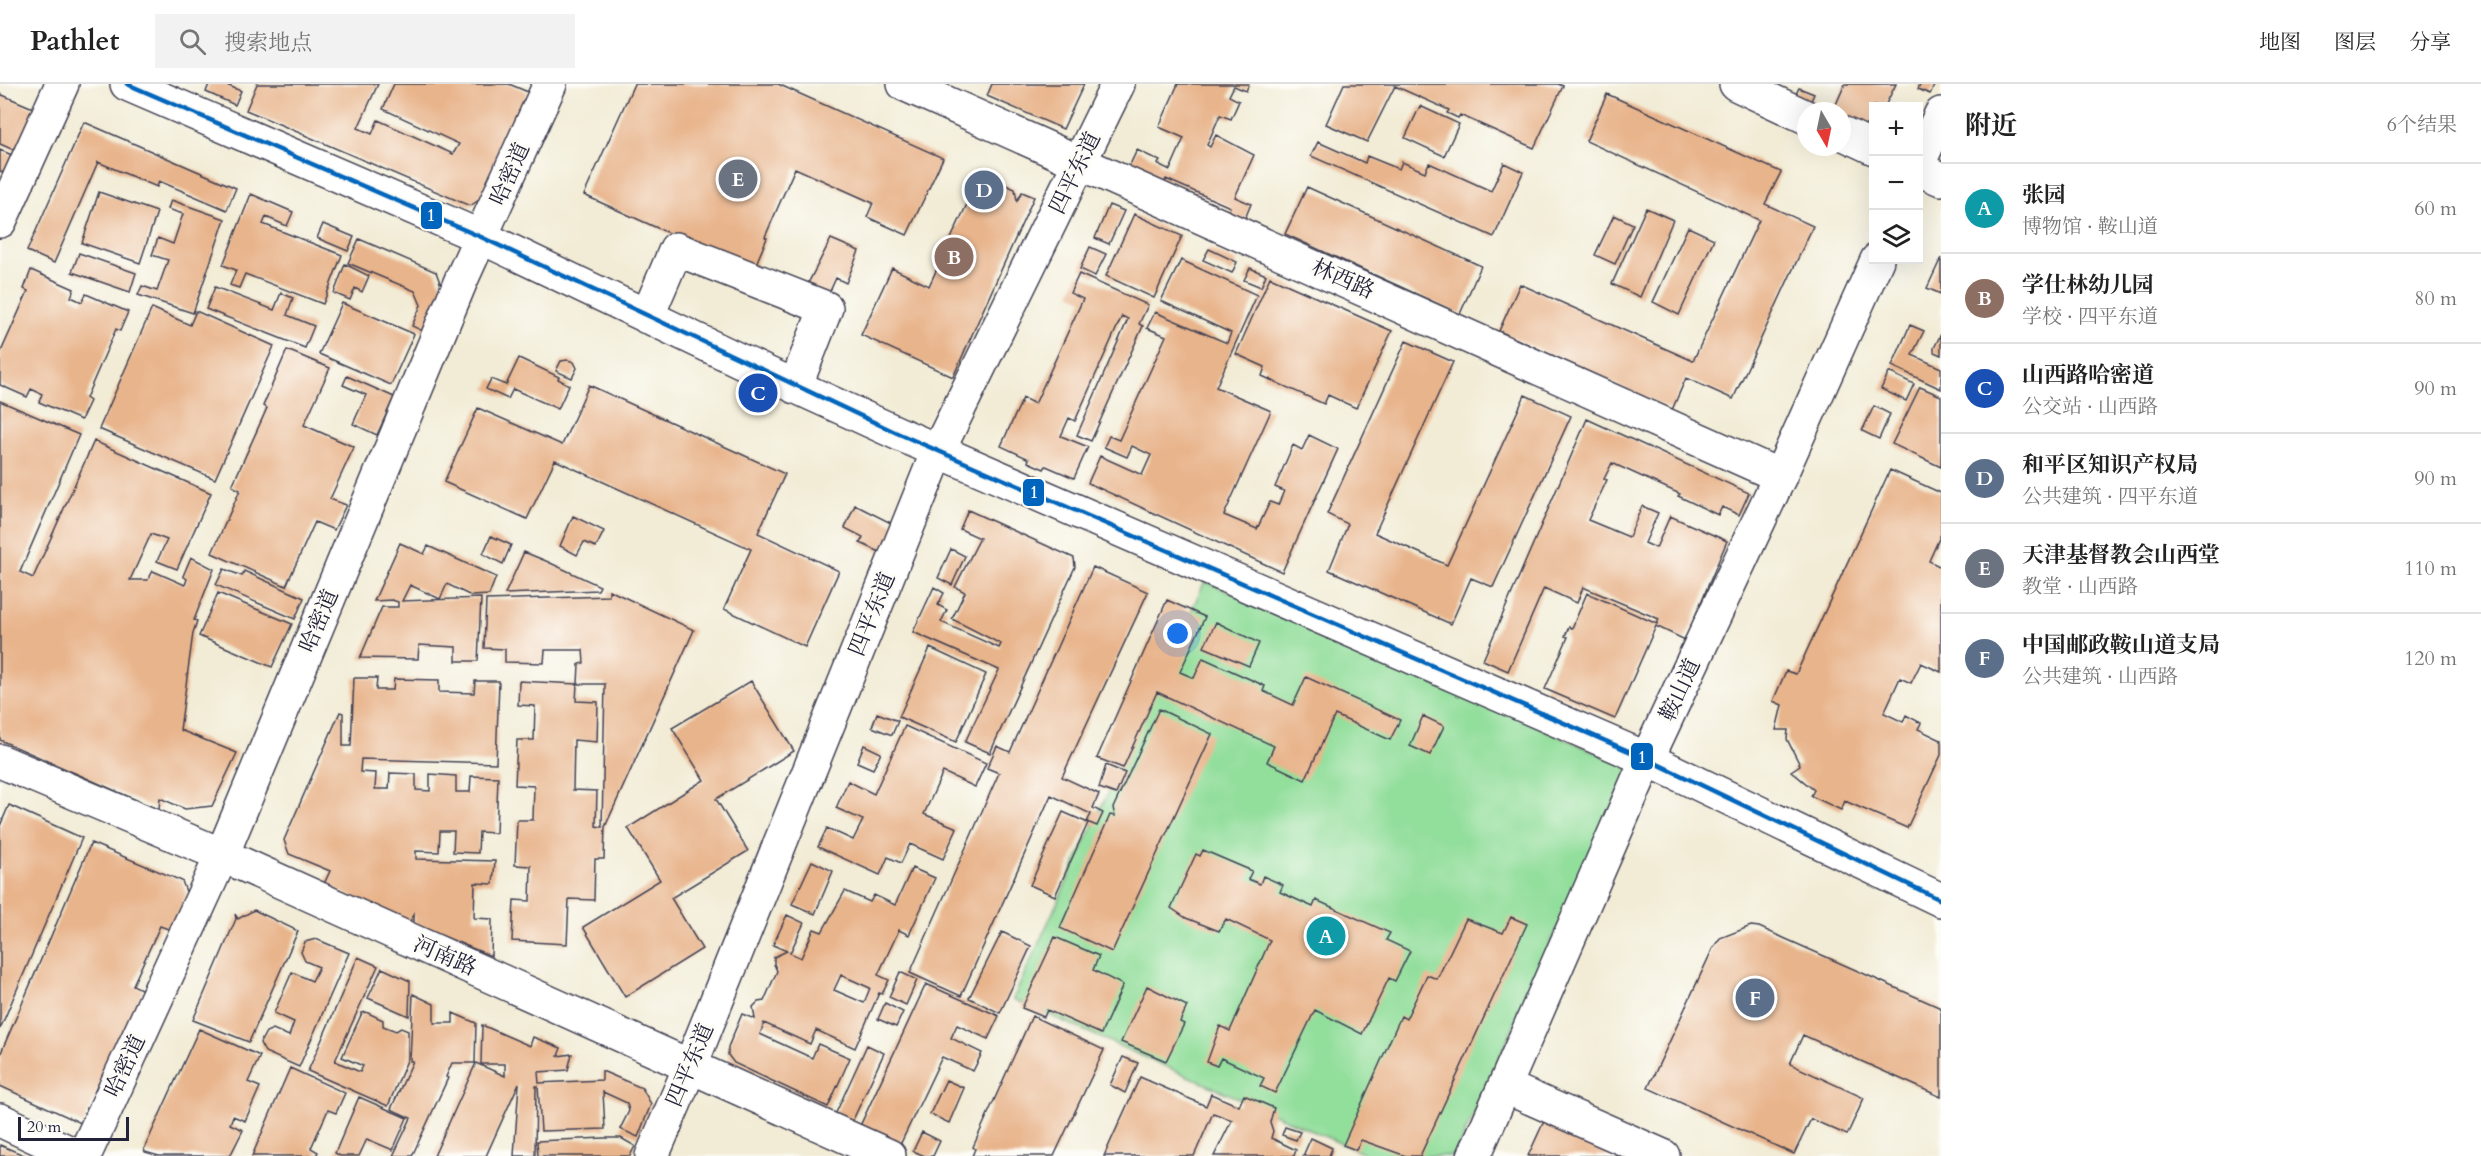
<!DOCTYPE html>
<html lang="zh">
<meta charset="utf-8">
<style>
body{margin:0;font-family:Cardo,"Noto Serif SC",serif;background:#f2f2f2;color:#222}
.controls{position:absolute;right:18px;top:18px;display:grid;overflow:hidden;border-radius:0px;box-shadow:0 6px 24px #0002}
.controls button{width:54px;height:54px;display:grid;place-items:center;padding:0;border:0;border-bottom:2px solid #e0e0e0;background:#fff;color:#222;font:30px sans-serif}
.compass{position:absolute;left:1797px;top:18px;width:54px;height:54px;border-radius:50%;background:#fff;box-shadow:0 6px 24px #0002;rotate:171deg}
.scale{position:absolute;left:18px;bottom:15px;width:111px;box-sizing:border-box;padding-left:6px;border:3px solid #22223b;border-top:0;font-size:16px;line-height:21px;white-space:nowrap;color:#22223b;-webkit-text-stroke:4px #fdfcf7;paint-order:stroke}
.you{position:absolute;left:1178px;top:550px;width:21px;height:21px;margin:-15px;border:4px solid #fff;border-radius:50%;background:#1a73e8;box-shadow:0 0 0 9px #1a73e833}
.badge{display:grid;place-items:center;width:39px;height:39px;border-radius:50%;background:#ea580c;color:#fff;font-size:20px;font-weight:700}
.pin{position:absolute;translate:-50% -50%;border:3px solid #fff;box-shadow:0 2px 6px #0006}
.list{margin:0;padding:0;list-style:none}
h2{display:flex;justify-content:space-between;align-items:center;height:78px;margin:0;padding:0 24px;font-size:26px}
h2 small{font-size:20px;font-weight:400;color:#767676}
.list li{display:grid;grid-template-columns:39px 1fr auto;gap:18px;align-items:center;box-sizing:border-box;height:90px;padding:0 24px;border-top:2px solid #e0e0e0}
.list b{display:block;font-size:22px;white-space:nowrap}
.list p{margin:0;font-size:20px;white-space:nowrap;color:#767676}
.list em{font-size:20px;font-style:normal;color:#767676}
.icon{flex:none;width:33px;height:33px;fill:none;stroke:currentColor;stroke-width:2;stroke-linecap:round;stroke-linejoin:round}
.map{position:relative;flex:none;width:1941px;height:1072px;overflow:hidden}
header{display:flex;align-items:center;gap:36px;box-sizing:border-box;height:84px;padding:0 30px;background:#fff;border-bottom:2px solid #e0e0e0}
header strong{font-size:28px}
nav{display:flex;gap:33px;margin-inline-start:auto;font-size:21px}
.search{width:420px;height:54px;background:#f2f2f2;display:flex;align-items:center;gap:15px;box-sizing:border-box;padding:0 21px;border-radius:0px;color:#767676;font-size:22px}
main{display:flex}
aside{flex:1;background:#fff}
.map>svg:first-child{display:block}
.green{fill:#92de9b;stroke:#5a806b;stroke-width:1.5}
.building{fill:#e8b48b;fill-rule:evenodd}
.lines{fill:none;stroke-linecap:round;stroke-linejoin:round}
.minor-casing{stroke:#414052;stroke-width:36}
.major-casing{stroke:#414052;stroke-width:36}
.minor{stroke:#fff;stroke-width:33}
.major{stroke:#fff;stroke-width:33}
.bus-1-casing{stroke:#fdfcf7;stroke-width:9}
.bus-1{stroke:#0065bd;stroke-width:4.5}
.labels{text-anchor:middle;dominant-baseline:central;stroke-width:6;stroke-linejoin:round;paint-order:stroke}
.street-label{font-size:22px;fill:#22223b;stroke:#fdfcf7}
.line-badge{stroke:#fdfcf7;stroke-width:2}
.badge-label{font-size:16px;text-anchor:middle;font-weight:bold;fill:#fff}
</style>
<header>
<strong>Pathlet</strong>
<div class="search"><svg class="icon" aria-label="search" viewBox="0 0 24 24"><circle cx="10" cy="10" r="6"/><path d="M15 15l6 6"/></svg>搜索地点</div>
<nav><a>地图</a><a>图层</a><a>分享</a></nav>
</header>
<main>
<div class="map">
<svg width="1941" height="1072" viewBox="0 0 1941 1072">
<rect width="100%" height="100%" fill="#fdfcf7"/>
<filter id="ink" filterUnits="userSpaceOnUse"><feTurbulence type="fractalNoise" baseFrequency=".0167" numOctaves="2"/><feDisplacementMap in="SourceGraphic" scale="12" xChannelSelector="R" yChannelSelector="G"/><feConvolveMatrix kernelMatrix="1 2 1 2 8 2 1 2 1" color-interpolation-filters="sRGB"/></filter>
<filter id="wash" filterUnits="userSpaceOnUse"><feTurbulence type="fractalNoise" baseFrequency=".008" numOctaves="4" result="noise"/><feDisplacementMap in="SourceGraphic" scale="24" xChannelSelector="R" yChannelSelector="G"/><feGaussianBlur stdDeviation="1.35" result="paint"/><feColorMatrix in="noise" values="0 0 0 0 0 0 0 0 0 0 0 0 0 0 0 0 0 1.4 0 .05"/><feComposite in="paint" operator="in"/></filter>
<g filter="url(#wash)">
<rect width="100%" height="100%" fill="#f2ecd6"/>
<path class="green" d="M1205,497l425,186 -175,389h-86l-356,-157z"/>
<g id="blocks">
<path class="building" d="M209,0h15l17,7 -6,14 -29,-13z
M257,0h121l-20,44 14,6 6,-14 75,34 6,-10 -76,-35 11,-25h115l19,8 -49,108 -9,6 -224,-96z
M634,0h144l165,74 -36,77 -40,-18 6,-14 -78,-35 -30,69 2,1 -14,33 -169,-76z
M992,0h92l-21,45 -76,-33z
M1178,0h71l-3,7 -12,-5 -5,10 10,5 -8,18 -11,-4 -13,30 3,2 6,-12 38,20 -19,42 16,7 -7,17 -16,-7 2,-7 -64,-28 -3,8 -36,-16 10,-21 23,11 -2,3 12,6 14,-32 -25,-11z
M1344,0h214l5,2 -29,62 -74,-33 -2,3 -11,-5 2,-3 -54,-24 -28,56 -41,-18z
M1845,0h51l-11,22h-11v28l-32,-14v-9h-9z
M1920,0h15l-5,10 -12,-5z
M1799,4l15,6 -5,11 -15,-7z
M0,10l40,17 -19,42 -21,-9z
M1607,10l174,78 -16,32 48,22 -80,173 -47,-21 -14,32 -173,-79 21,-47 173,77 66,-141 -173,-79z
M1420,22l39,18 -15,32 -39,-18z
M84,38l152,66 -9,22 -68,-29 -2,6 -59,-25 -44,101 -27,-12z
M1318,58l47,21 2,-7 32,13 3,-7 23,10 4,-9 62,28 13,-28 19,9 -29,65 -183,-81z
M0,66l19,8 -8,18 -11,-5z
M981,90l34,15 2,12 5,-9 12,5 -81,180 -92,-42 31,-67 37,18z
M1307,103l174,79 -21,48 -175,-80z
M99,108l58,20 -17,51 -58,-20z
M251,110l42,18 -6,14 -21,-9 -3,7 79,31 -19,49 -78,-30 -6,14 -9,-3 6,-15 -13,-5z
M171,116l54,19 -32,94 -55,-18 4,-9 15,5 11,-31 -16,-5 6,-17 15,6 10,-30 -15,-5z
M1109,121l15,6 -15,33 -14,-6z
M1646,124l27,12 -33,77 -28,-13z
M1134,130l48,22 -28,62 -48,-22z
M1614,131l19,9 -18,40 -20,-9z
M323,140l31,13 -6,14 -31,-13z
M1688,143l26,12 -35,76 -26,-13z
M359,155l77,33 12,32 -15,32 -21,-10 9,-21 -6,-14 -67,-28z
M831,155l28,12 -13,32 -10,-5 -14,31 -22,-10z
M1090,163l16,7 -11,22 -15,-7z
M1209,165l28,13 -5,11 -29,-13z
M79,169l57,20 -6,19 -58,-20z
M1941,174v36l-14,-6z
M1181,176l76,35 -41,92 55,24 -47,104 33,14 13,-27 8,3 6,-14 -9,-4 18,-42 9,5 7,-15 29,14 -56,123 -194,-89 12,-27 42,19 9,-20 -19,-9 -5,11 -23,-10 5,-11 10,4 47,-104 -19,-8 8,-16 72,31 4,-10 -70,-32z
M345,180l24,12 -7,16 -7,-4 -5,12 -16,-7z
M1250,184l16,7 -5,12 -17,-7z
M31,186l43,19 -3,8 11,5 4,-8 42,18 -8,19 -4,-2 -30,69 4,3 -9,19 -42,-18 3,-8 -11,-5 -4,8 -27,-12v-31l28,-63 -4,-2z
M1079,190l69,31 -9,19 4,2 -52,115 -14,-6 51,-116 -6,-3 -47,105 -6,-3 -8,18 27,11 -14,31 -28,-12 -2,3 -16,-7 1,-3 -28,-13 22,-48 12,6 48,-105 -13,-6z
M1270,193l122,54 -36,77 -28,-13 -4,9 -62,-28 3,-9 -29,-13z
M215,203l59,23 7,-17 12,5 -6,17 27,11 -9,22 -99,-39z
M342,219l72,31 -23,51 -72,-31z
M152,224l38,17 6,-14 78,35 -59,133 -116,-50z
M1910,241l14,6 -12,24 29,13v21l-49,-23z
M1941,250v21l-7,-3v-4z
M1406,257l47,21 -78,171 72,32 78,-170 46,21 -78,171 -22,-9 -20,46 -122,-54 19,-46 -21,-10z
M287,266l43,18 -26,57 50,22 -24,52 16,6 -12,25 -19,-8 -29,64 -74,-33 28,-63 -8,-4 35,-78 -4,-2z
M519,274l40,19 -1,2 11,6 -11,24 -45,-20 -5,10 -22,-10 5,-10 15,6z
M568,276l6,2 3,6 -5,10 -16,-7 5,-10z
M1889,288l25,12 -8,17 -25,-12z
M347,292l47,21 -17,38 -24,-11 13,-29 -23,-10z
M589,301l196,89 -27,59 81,38 -34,76 -81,-38 27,-60 -196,-89 -28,59 -83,-37 34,-74 84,37z
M1920,303l21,9v71l-49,-23z
M0,317l79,34 -59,137 13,6 61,-137 117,52 -34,76 -20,-8 10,-21 -16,-6 -21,46h18l5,-9 32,14 2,-6 -4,-3 8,-19 23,12 -20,51 3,1 -4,12 -13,97 57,23 -25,53 -27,3 -25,-11 -1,12 -159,-70z
M1874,322l16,8 -11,25 -17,-8z
M1587,335l162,74 -10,22 -17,-8 -4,8 -40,-19 2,-2 -68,-31 -8,16 3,1 -19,40 41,17 13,-31 16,7 -13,30 11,5 14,-32 57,25 -42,99 -29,-14 -41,93 -70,-30 23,-52 -3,-1 4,-9 3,1 15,-35 70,31 2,-5 -76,-32 -6,16 -33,-15 -36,83 -25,-11z
M1890,386l51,23v41l-12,27 12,6v105l-20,-9 -10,20 -11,-5 -16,35 19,9 3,-7 15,8 -3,6 23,11v15l-34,73 -62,-27 -4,9 -30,-14 3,-6 -23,-19 9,-6 -13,-26 1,-9h-12l6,-25 -9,-4 13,-30 10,3z
M855,421l42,21 -13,28 -24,-11 3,-6 -18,-9z
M968,426l106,48 1,9 -85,186 -25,-11 34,-72 -86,-38 21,-45 10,6 -6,12 9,5 -6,12 58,26 2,-4 -49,-25 13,-27 -10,-5 25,-49 -20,-9z
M573,432l31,15 -8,16 -12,-5 -7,13 -17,-9z
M491,452l20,9 -8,19 -20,-10z
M400,459l24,11 4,-8 68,31 -7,18 -18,1 -24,-12 -7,15 -30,-14 -8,16 79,-3 -3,63h-22v-14l-37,-2 -1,14 -58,-1 22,-51h16v-5l-6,-2 -18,1z
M951,465l14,7 -13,29 -14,-7z
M524,468l22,9 54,25 -2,4 -93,4z
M1093,483l55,25 -86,185 37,17 -6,14 10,5 -6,13 -10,-4 4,-8 -40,-19 -90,201 -51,-23 89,-200 -12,-5 10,-22 13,6z
M224,485l18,7 2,-5 60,27 -9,21 -79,-34z
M609,506l85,40 -89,197 -1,32h-9l-1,41 -25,-1 -2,45 -55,-3 2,-41 16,1 1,-35 -16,-1 2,-45h16l1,-34 -19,-1 2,-45h17l1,-34 -17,-1 1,-24 58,3 -1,17 22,1 -1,40 -23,-2 -1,50 24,1 -1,35 6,1 3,-143h-27l1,-20 5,-1 -1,-13h-38l-1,13 -39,-1v-13l-21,-1 2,-48 123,-4z
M218,509l74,31 -20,43 -73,-31z
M1167,516l38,17 -25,55 14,6 9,-20 62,28 -2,5 30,14 13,-28 94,43 -10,20 -55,-25 -30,65 -38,-18 7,-16 -117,-54 -34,76 -26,-10z
M1216,538l43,21 -10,23 -45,-19z
M930,564l56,26 -30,68 -57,-25z
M354,594h23l-1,12h17l1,-11 45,1v12l35,1 1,-12h24l-3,82 -135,-4 -1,13 16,1 -1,16h14l1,-16 26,1v16l14,1v-17l26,2v16h14l1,-16 27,1 -2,56 -17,-1 -1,21 -25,-1 1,-21h-14l-1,21 -23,-1v8l79,2 -2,23 -18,-1 -1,35 18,1 -1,37 -77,-32v-10l-5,9 -85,-39 6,-13 -41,-17 -5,-14 56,-128 3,1v33h8z
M751,597l43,70 -78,48 32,52 -77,47 31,51 -77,48 -42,-70 77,-47 -32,-52 76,-48 -32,-52z
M1159,625l53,25 -100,218 -52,-24 50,-113 5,1 -2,-8z
M877,629l21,8 -6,14 -20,-8z
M1423,632l21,10 -14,29 -20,-9z
M905,642l81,37 -11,24 -32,-15 -19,42 33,14 -14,31 -33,-15 -9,19 -13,-6 -8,18 -62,-28 9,-19 26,12 10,-20 -27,-12 12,-27 26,13z
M864,661l17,8 -8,16 -16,-7z
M1106,681l19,8 -9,21 -17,-6z
M9,721l73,33 -82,191v-203z
M1063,728l25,11 -33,73 -25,-11z
M91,759l91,38 5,13 -16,36 -11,-4 -27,59 10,5 -60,134 -83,-38v-31z
M1203,766l49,21 -4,8 12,5 3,-8 20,9 -3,7 33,15 3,-7 74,33 -4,7 24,11 -15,30 -6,-3 -27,56 -47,-24 -40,83 -15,-7 4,-8 -43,-20 -4,8 -10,-4 13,-36 10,5 40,-91 -44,-21 -7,12 -33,-13 -15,-10 25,-54 4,2z
M812,777l21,10 -18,43 -23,-10z
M912,784l23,10 -26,57 -10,-5 -21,45 11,5 -7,14 -3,-1 -24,55 -39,-18 -6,14 -46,-21 -4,11 52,24 6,-14 32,14 -22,49 -94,-44 -6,-8v-8l14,-33 13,5 -2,-12 5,-5 6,-1 13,-30 -3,-7v-7l13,-6 -14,-6 14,-30 17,8 -14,30 11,5 13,-29 8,3 23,-41 25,11 4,-7 21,10zM841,891l29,13 -6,15 -30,-13z
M254,826l44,21 -49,111 -56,-22 43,-101 -1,-5 3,5z
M1511,833l16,7 -107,232h-14l-45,-16 -5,10 -13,-5 58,-129 5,3 21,-44 10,4 29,-60 37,14z
M1751,842l8,1 182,81v89l-138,-62 -13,29 74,34 -17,37 -36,-16 -17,35 -146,-66 65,-140 7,-10z
M1002,848l29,14 -31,67 -31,-15z
M1055,853l44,19 -6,14 30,15 -22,49 -54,-24 -3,7 -22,-9z
M316,855l33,14 -50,114 -34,-15 -5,-9 6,-11 7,-3 16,7 5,-14 -20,-9 18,-41 20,9 7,-14 -14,-6 -4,-9 4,-10z
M358,873l20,9 -43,95 25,11 3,-6 -21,-9 20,-44 4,-1 17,8v6l13,5 5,-3 7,3v27l-20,48 -80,-35z
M382,884l28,13 -1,35 -41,-18z
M900,888l17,8 -11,25 -17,-8z
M926,900l73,32 -11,23 -31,-14 -6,13 31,15 -9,18 -31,-14 -42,88 -40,-19z
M1147,902l40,20 -7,16 4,2 -18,37 -45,-19z
M413,910l21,10v19h19v-10l23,10 -1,40h-23l-6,14 2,1 -36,78h-19l18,-38 -20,-9 22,-48h-3z
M885,919l18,9 -7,15 -18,-8z
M1032,932l72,34 -50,106h-82l3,-7 -2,-2z
M482,941l48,21 3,-9 28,11 -3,8 14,-2 -4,16 -30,2 1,11 63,-3v-9l40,17 9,16 -13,33 -18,-8 9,-18 -2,-8 -24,-11 2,37 -64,2 -3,-45h-2l-1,70h-21l5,-73 -33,73h-52l42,-93 29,13v-12h-24z
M199,945l61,27 -12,26 12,5 -15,34 -12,-5 -3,8 13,6 -13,26h-71l-14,-4 -1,-3z
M867,961l17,8 -32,69 -17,-7z
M1123,973l15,6 -13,30 -15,-8z
M290,984l55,25 -9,20 -8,-3 -17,38 7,4 -2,4h-64z
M1140,993l66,29 5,-12 28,12 5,-11 30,13 -4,14 3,9 -2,7 25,12 -2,6h-80l18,-36 -19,-7 -19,43h-90z
M946,996l18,8 -15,35 -19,-9z
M359,1013l48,21 -14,32 -26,-11 -8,17h-19l-5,-3z
M1546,1033l88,39h-106z
M1285,1043l15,5 -4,8 -14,-5z
M922,1048l18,9 -7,15h-8l-12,-5z
M604,1054h17l14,8 -5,10h-92l-1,-15z
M1311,1054l21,10 -3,8h-26z
M0,1061l26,11h-26z"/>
</g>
</g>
<g filter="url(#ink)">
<use href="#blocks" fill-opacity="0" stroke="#414052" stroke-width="1.5"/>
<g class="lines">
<g class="minor-casing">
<path id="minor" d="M127,0l354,153 283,135 133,61 750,326 294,141
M904,0l876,392
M1736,0l70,33
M1842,49l32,15
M1918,85l23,10
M0,137l62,-137
M647,233l29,-68 150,59 -31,79
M0,677l222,94 667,301
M1506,1003l157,69
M0,1036l77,36
M84,1072l138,-301 240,-577 88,-194
M652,1072l38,-89 248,-616 180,-367"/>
</g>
<g class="major-casing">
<path id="major" d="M1918,81l23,-51
M1474,1072l173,-397 133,-283 97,-216"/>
</g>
<use href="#minor" class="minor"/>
<use href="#major" class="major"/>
<g class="bus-1-casing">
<path id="bus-1" d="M127,0l354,153 416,196 750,326 294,141"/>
</g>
<use href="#bus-1" class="bus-1"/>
</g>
</g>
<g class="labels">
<g class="street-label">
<text transform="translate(1075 89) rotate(-64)">四平东道</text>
<text transform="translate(510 90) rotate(-66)">哈密道</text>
<text transform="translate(1343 195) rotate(24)">林西路</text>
<text transform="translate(872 530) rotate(-68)">四平东道</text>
<text transform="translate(319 537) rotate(-67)">哈密道</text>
<text transform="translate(1680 606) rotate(-65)">鞍山道</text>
<text transform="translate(445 872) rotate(24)">河南路</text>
<text transform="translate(690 981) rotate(-67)">四平东道</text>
<text transform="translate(125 982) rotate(-65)">哈密道</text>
</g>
</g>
<g class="line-badge">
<rect x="420" y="117" width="23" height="29" rx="6" fill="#0065bd"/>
<rect x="1022" y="394" width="23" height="29" rx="6" fill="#0065bd"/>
<rect x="1630" y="658" width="24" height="29" rx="6" fill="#0065bd"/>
</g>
<g class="badge-label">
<text x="431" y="137">1</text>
<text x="1034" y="414">1</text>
<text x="1642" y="679">1</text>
</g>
</svg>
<div class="controls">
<button>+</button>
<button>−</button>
<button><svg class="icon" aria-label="layers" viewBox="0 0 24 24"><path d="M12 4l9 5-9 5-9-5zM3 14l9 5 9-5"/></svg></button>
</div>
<svg class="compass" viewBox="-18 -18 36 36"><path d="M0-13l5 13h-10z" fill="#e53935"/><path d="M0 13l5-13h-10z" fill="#767676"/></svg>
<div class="scale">20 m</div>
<div class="you"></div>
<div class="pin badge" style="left:1326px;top:852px;background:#0f9aa8">A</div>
<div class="pin badge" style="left:954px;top:173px;background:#8d6e63">B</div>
<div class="pin badge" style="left:758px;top:309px;background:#1a4fb4">C</div>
<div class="pin badge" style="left:984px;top:106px;background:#5c6f8a">D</div>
<div class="pin badge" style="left:738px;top:95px;background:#6b7280">E</div>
<div class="pin badge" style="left:1755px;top:914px;background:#5c6f8a">F</div>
</div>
<aside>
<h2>附近<small>6个结果</small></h2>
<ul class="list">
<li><span class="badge" style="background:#0f9aa8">A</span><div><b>张园</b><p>博物馆 · 鞍山道</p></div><em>60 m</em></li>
<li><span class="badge" style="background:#8d6e63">B</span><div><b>学仕林幼儿园</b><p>学校 · 四平东道</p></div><em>80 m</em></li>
<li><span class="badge" style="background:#1a4fb4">C</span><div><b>山西路哈密道</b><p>公交站 · 山西路</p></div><em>90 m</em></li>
<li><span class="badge" style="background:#5c6f8a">D</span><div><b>和平区知识产权局</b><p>公共建筑 · 四平东道</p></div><em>90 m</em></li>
<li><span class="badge" style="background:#6b7280">E</span><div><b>天津基督教会山西堂</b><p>教堂 · 山西路</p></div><em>110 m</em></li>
<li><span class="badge" style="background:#5c6f8a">F</span><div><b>中国邮政鞍山道支局</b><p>公共建筑 · 山西路</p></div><em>120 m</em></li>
</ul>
</aside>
</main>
